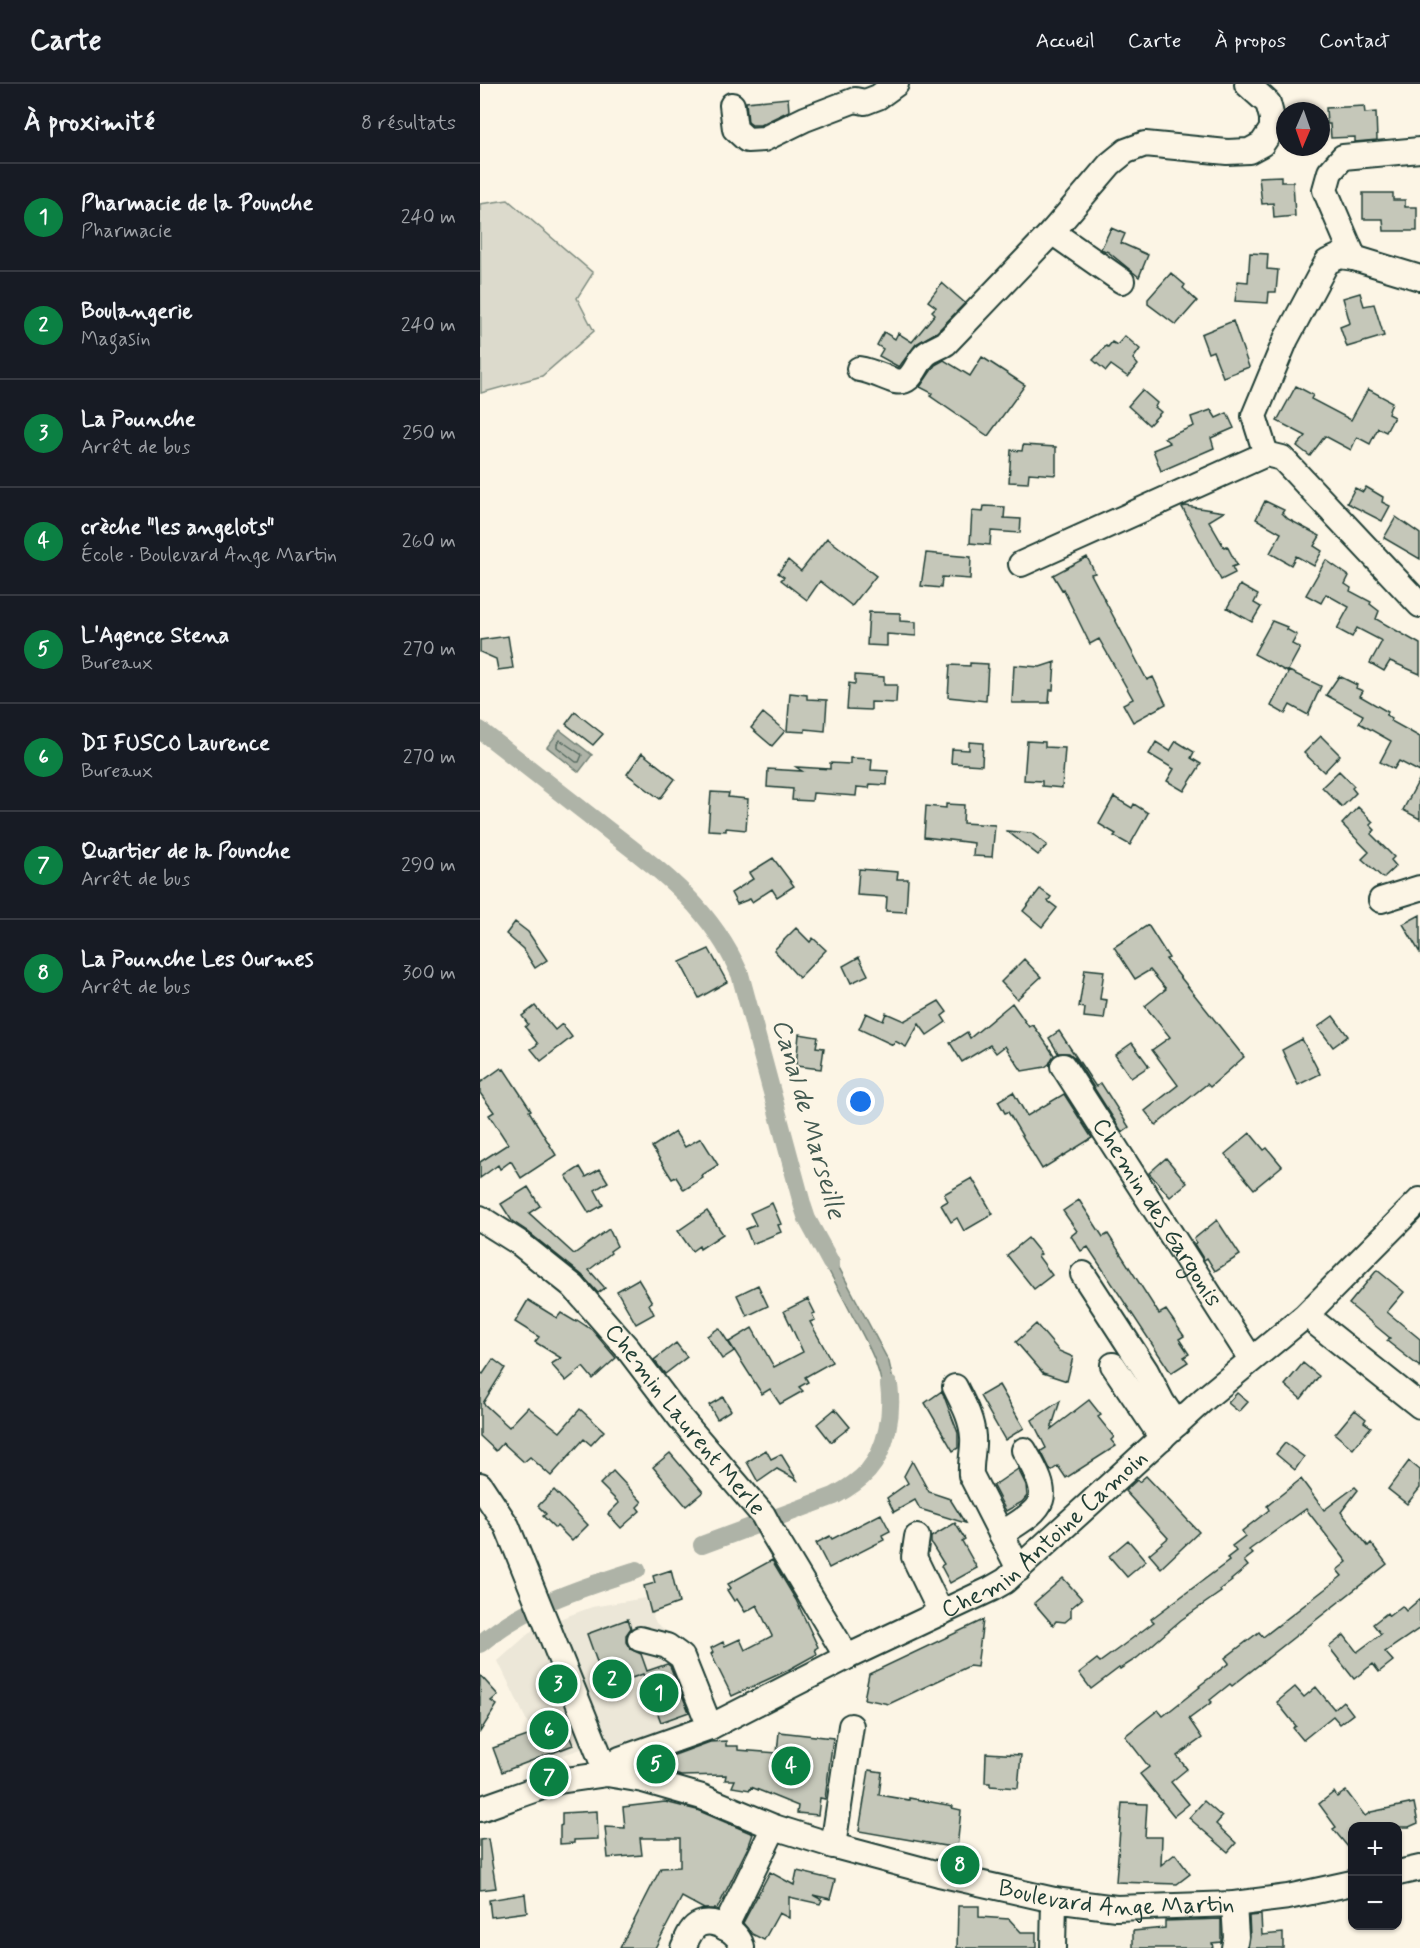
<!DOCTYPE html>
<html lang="fr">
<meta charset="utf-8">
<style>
body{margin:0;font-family:Mynerve,sans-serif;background:#242831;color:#f1f3f6}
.controls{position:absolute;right:18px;bottom:18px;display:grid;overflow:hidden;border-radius:12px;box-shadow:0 2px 4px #0004}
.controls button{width:54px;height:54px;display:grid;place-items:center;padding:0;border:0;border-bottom:2px solid #363941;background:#171b24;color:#f1f3f6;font:30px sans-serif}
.compass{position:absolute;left:796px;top:18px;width:54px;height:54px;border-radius:50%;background:#171b24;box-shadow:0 2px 4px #0004;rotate:182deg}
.you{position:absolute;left:381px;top:1018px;width:21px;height:21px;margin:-15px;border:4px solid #fff;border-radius:50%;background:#1a73e8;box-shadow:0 0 0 9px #1a73e833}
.badge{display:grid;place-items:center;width:39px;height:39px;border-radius:50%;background:#0b8043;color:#fff;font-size:20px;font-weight:700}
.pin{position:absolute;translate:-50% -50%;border:3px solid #fff;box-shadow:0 2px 6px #0006}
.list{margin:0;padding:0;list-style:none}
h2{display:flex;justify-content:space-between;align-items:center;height:78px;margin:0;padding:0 24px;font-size:26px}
h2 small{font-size:20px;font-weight:400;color:#9ea1a6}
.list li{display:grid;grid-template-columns:39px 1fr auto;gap:18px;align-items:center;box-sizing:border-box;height:108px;padding:0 24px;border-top:2px solid #363941}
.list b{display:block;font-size:22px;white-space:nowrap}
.list p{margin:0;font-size:20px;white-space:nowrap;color:#9ea1a6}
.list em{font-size:20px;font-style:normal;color:#9ea1a6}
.map{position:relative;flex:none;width:940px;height:1864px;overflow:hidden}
header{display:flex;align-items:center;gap:36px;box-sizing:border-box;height:84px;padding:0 30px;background:#171b24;border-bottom:2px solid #363941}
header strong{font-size:28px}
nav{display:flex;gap:33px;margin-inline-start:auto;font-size:21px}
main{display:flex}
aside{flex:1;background:#171b24}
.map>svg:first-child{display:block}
.built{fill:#ece7d8}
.green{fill:#dcdacc;stroke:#7e8c80;stroke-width:1.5}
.water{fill:#aeb3a7;stroke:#758479;stroke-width:1.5}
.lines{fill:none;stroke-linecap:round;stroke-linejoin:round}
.shore{stroke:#586c62;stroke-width:1.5}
.canal{stroke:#aeb3a7;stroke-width:18}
.building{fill:#c5c7b9;stroke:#1f3d34;stroke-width:1.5}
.minor-casing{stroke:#1f3d34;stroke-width:28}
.minor{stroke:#fcf5e5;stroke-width:24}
.labels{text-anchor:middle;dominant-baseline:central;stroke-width:4.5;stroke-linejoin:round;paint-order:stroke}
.street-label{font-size:24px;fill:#1f3d34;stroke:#fcf5e5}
.water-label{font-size:26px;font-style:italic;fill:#435a51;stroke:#fcf5e5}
</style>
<header>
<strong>Carte</strong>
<nav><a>Accueil</a><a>Carte</a><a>À propos</a><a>Contact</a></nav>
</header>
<main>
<aside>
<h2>À proximité<small>8 résultats</small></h2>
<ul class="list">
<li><span class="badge">1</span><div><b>Pharmacie de la Pounche</b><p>Pharmacie</p></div><em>240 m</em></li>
<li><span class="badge">2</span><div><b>Boulangerie</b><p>Magasin</p></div><em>240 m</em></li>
<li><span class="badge">3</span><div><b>La Pounche</b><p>Arrêt de bus</p></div><em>250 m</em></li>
<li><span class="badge">4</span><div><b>crèche &quot;les angelots&quot;</b><p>École · Boulevard Ange Martin</p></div><em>260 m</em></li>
<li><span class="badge">5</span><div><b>L'Agence Stena</b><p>Bureaux</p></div><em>270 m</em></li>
<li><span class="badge">6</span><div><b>DI FUSCO Laurence</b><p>Bureaux</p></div><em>270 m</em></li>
<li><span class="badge">7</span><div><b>Quartier de la Pounche</b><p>Arrêt de bus</p></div><em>290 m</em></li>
<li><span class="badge">8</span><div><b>La Pounche Les Ourmes</b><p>Arrêt de bus</p></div><em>300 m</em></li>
</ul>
</aside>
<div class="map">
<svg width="940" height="1864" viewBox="0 0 940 1864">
<rect width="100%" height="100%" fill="#fcf5e5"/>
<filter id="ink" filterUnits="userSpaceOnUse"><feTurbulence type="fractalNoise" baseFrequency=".0167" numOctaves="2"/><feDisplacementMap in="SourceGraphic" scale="12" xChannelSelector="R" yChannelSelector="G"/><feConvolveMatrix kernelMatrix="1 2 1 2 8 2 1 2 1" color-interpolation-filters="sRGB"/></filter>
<g filter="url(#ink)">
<path class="built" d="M165,1514l11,25 18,14 39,71 -44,29 -4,40 -60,-16 -7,-18 -52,18 -48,-100 37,-33 57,-21z"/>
<path class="green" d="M28,116l85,73 -16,25 17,33 -52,45 -61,17 -1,-189z"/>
<path class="water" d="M80,646l32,25 -13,17 -32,-25z
M345,1157l64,121 8,37 -1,12 -12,-1c1,-36 -15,-64 -32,-95 -12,-24 -25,-47 -37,-70z"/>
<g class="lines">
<path class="shore" d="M80,656l22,15 -3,7h-3l-19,-15v-3z"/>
<path class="canal" d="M0,646c40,31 79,62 119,93 59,46 110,81 141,151l63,233 4,12 24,44
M222,1461l132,-49c13,-7 25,-15 34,-25 19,-22 25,-58 21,-86
M0,1560c46,-39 101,-56 157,-74"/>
</g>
<path class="building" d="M308,14l1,13 -29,14h-8l-4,-3 -2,-20z
M884,22l1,7 11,-1 1,28 -22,2v-5l-24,1 -1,-14h-3l-1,-16z
M801,92v6h12l2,34 -21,2 -1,-15 -11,1 -3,-27z
M883,109h30v7h12v7h12v24h-33l-1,-12h-20z
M631,144l14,6 -4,9 27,12 -9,22 -31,-25 -7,-3z
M770,169l18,1 -1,15 11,1 -2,22h-7l-1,11 -33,-2 3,-20 10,1z
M691,189l14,12 -2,3 14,13 -21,24 -28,-21v-5z
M462,199l23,20 -28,29 -21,12 -17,23 -20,-11 4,-7 -6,-4 7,-13 11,7 3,-6 14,9 23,-28 -3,-3 4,-4 -8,-6z
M880,209l4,13 10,-2 10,32 -37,11 -7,-20 10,-4 -7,-25z
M753,237l16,46 -26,10 -10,-26 -5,2 -7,-19z
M645,252l15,13 -7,10 5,6 -10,12 -17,-12 -5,6 -13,-11 13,-14 2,1 4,-5 5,3z
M502,273l43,28 -37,51 -58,-40 2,-3 -12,-6 15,-22 9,-5 26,16z
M816,302l17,9 -2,4 40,21 17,-31 24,13 -4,12 6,3 -8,15 -8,-4 -8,16 -13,-7 -6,13 -26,-14 -15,20 -13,-10 9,-10 -29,-15z
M662,306l15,13 -2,4 6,5 -12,13 -21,-19z
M731,326l5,8 11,-5 7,15 -23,10 3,10 -53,23 -8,-21 17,-7 -6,-5 30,-12 -3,-9z
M543,361l33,2v28l-27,-2 -1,10 -19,-1 2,-32 11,1z
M886,403l17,10 -1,5 8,4 -8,15 -35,-18 8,-15 8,4z
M785,417l19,9 -2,3 6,6 32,17 -6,10 8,5 -8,15 -18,-10 -5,9 -21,-12 11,-20 -25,-14z
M504,422l21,1 -1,11 17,1 -1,14 -29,-2 -1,14 -20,-2 2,-32 11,1z
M706,422l38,6 -15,9 15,26 3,-1 10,19 -5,2 3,6 -14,7 -39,-73z
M916,433l24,17v25l-36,-21z
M347,454l49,38 -24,30 -32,-25 -13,19 -26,-20 3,-3 -6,-4 10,-13 13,11z
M446,469l45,4 -1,22 -28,-2 -1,11 -20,-2z
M607,473l8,16 -4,1 56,106 6,-3 13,27 -33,18 -10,-18 10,-5 -34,-60 -9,5 -27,-55 -1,1 -9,-15z
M846,476l23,16 -4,8 6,4 -1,3 21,11 -1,2 9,7 -3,8 44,25v30l-30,-13 -6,10 -14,-8 12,-22 -25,-13 -5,9 -15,-8 12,-22 -23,-13 -5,9 -15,-8z
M760,501l18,10 -4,8 7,4 -9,15 -25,-14z
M389,528l31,1v8l16,1v14l-29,-2v12l-20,-1z
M792,537l15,6 -1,2 11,6 -5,9 8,4 -13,24 -33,-18z
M28,552l5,32 -15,2 -2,-11 -16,-7v-12z
M575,578l-2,28h-3l-1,13h-37l2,-38 26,2z
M490,579l18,1 -2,37 -38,-4 2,-32 20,1z
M809,587l32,15 -13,29 -18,-10 -5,9 -14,-8z
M375,591l29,2v8h13l-1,18 -25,-1v8l-24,-1 2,-26 6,1z
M859,592l18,9 -1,3 7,3 -3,5 28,16 -2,3 6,4 -1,2 29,16v35l-21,-11 -5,8 -14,-7 11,-21 -32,-18 4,-8 -37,-20z
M310,609l17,2v4l20,1 -2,31 -20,-2v3l-18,-1z
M95,628l28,22 -10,11 -27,-21z
M283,629l22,18 -13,15 -21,-18z
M841,652l19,19 -16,17 -20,-19z
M547,657l18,1v5l20,1 -3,40 -20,-2v-5l-18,-1z
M696,657l18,11 -3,6 10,6 -17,27 -17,-10 7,-12 -25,-15 7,-12 14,9z
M489,658l14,1 -1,22 -31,-2 1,-14 17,1z
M162,669l33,26 -15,20 -33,-25z
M370,674l22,1 -1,11 17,1 -1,14 -17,-1 -1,4 -12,-1 -1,9 -43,-3 -1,8 -20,-1 1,-11 -26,-2 1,-18 34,2 -6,-4 34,2v-6l20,1z
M859,687l15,15 -2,2 4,5 -14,14 -20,-20z
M940,694v41l-17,-9z
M231,708l18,1 -1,4 20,2 -2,31 -20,-2v3l-18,-1z
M634,713l18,11 2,-4 14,9 -18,32 -16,-9 2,-2 -17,-10z
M466,720l18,1 -1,18 32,2 -3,32 -19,-1 1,-13 -50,-6 2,-31 20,2z
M878,723l15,15 -3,3 5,5 -4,4 23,23 -3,3 5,6 -13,12 -21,-19 7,-7 -27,-28z
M527,747l24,2 16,12 -9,10z
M293,774l21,28 -17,11 -5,-8 -20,13 -2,-3 -13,5 -6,-11 22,-14 -4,-6z
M379,785l39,3 -1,7h11l-2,33 -20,-1 1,-14 -30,-2z
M560,805l11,8 -3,4 9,7 -15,19 -19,-16z
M940,831v38l-17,-29z
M35,838l13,10 19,28 -12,8 -12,-19 -17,-15z
M668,841l21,33 -3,1 78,98 -34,30 -3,-3 -51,41 -11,-14 33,-26 -26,-35 18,-13 -25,-31 21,-17 -16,-19 -15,9 -21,-32z
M316,844l14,14 3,-4 13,12 -27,28 -25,-28z
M229,865l18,33 -28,16 -19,-36z
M379,873l9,18 -17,8 -8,-17z
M544,875l17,18 -24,22 -16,-17z
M605,885l19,2 -4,28 7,1 -3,19 -20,-2 1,-9 -6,-1z
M459,917l8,11 -5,4 4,6 -19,13 -8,-11 -13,23 -11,-6 -2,4 -34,-16 7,-16 17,8 3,-8 18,8z
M532,919l17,24 4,-2 6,8 15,22 -5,9 -4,3 -23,4 -17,-25 -9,7 -6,-8 -28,17 -12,-19 17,-11 3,6z
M55,922l20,24 7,-6 10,13 -31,24 -10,-12 7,-5 -13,-17 3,-3 -6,-8z
M853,932l15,20 -15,11 -15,-20z
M579,947l37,56 5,-4 28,44 -7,5 -47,-74 -6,-5h-11l-9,-15z
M319,950l19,3 -2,10 8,1 -3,21 -25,-3z
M822,955l18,35 -22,11 -16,-35z
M652,959l17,23 -18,12 -16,-23z
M21,984l2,2 1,-1 27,41 -2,1 27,44 -35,23 -10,-17 -11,8 -2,-4 -18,13v-16l28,-18 -19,-29 5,-3 -14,-19v-10z
M533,1008l14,24 37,-22 28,44 -50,31 -34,-57 -3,1 -7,-12z
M195,1048l10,15 16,-9 17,27 -16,10 1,3 -19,12 -8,-13 -4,2 -20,-32z
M770,1049l14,17 3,-2 15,18 -28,23 -29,-35z
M686,1074l21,25 -17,14 -21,-24z
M100,1083l6,10 14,-8 8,13 -13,8 8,15 -14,8 -23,-37z
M492,1094l21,36 -29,17 -7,-13 -6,4 -10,-17 7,-4 -4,-7z
M48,1103l12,19 -11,7 45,41 35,-25 8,17 -7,5 1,2 -22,17 16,18 -7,5 -16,-18 -55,-44 -15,-10 -11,-17z
M599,1116l24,37 5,-3 51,80 7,-4 18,26 -5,3 10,15 -5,3 4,5 -17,11 -83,-126 -7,4 -10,-15 6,-5 -14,-20z
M292,1119l9,21 -3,1 3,7 -29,12 -6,-15 10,-4 -6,-12z
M227,1127l16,23 -23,15 -1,-3 -7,5 -14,-20z
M737,1136l23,35 -25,16 -8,-13 -3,2 -10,-16 2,-1 -2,-4z
M548,1154l13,16 -3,2 14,19 -18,14 -27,-34z
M897,1186l27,22 -17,20 33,27v28l-33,-26 3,-3 -41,-34z
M158,1195l14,23 -3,2 5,10 -18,10 -19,-33z
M278,1201l10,21 -21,10 -10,-21z
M328,1215l7,14 -3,1 3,6 -5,2 22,40 -27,15 3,5 -9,5 4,4 -23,13 -10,-15 -8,5 -33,-52 23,-14 22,39 29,-15 -19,-41z
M48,1216l29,18 4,-5 15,9 1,-2 15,10 24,28 -23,21 -10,-12 -17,14 -15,-17 10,-6 -26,-16 4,-5 -24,-15z
M556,1240l23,27 14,6 -6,24 -24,-8 -27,-31z
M239,1244l15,23 -12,8 -15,-23z
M196,1259l11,14 -22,17 -11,-14z
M13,1275l12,9 -22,35 26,24 19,-20 32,25 20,-23 24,22 -13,14 -7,-6 -33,37 -21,-19 -6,5 -21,-19 -7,8 -16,-15v-64l3,2z
M823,1279l16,13 -18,23 -16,-14z
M519,1301l25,43 -19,12 -25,-44z
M462,1307l16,42v15l-5,3 -28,-48z
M757,1309l11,9 -9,10 -11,-9z
M243,1313l8,13 -14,9 -8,-14z
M609,1316l12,15 -3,2 16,20 -3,3 5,6 -50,32 -8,-12 -7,5 -10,-20 5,-3 -14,-28 28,-19 -9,28z
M355,1325l15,18 -19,15 -14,-18z
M875,1326l11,9 -2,3 7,5 -18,22 -18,-15z
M805,1359l19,14 -9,13 -19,-16z
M286,1366l5,9 10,-5 16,26 -20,-11 -19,13 -11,-20z
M190,1369l33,39 -17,14 -33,-39z
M432,1377l17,31 21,7 15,24 -45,-14 -5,-9 -21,12 -7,-14 21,-15 -4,-7z
M929,1377l11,9v18l-13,16 -19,-15z
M538,1385l8,16 1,11 -5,6 -16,9 -13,-25z
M133,1387l29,31 -5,5 3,4 -19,17 -13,-14 11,-11 -19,-19z
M666,1392l53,56 -38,36 -12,-14 19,-16 -43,-47 12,-11 2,2z
M821,1395l23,31 31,-23 3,3 -17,22 27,34 3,-3 16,21 -155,122 -2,-2 -20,16 2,2 -23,17 13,19 -25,18 10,13 -16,13 18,22 -15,12 -34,-42 9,-7 -24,-31 33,-26 5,6 37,-29 -1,-1 30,-23 -4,-5 34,-26 4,5 79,-61 -5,-6 10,-8 -41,-53 -57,41 4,4 -9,7 4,5 -17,14 1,1 -12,9 1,2 -40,28 -44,38 -17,11 -1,-1 -28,21 -12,-16 18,-14 3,3 22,-16 32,-24 -3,-3 78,-58 -2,-3 9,-7 -4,-5 13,-10 -3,-5 27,-21 -2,-4z
M74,1406l34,35 -16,16 -15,-15 -2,2 -12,-12 3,-2 -8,-8z
M401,1430l9,17 -8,4 2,5 -55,28 -13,-25 14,-7 2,3z
M475,1439l10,16 -3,2 15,27 -27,15 -9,-17 3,-2 -13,-21v-6z
M648,1456l18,21 -19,16 -18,-21z
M292,1476l24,40 22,47 -3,2 2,5 -29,16 -56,26 -21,-42 2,-2 -2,-4 12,-6 2,4 15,-7 5,11 27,-14 -15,-31 -12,7 -8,-13 -3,2 -7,-11 4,-2 -3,-4z
M191,1486l8,33 -28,10 -7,-27 11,-3 -2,-7z
M583,1494l19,21 -11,9v9l-6,5 -9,-1 -3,4 -19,-22z
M940,1515v29l-35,24 8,9 -14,11 -6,-8 -19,15 -25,-32 15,-12 13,17 24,-18 -8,-10 14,-11 2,3 13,-10 4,5z
M148,1535l3,9 -5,7v7l4,7 11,5 6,17 20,-7 3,2 19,46 -28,10 -18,-48 -37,13 -19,-53z
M503,1536l-6,47 -8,-1 -80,38 -25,-5 5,-25z
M0,1591l18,20 -7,6 6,4 -17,27z
M815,1603l9,10 12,-10 18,22 9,-8 10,13 -13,10 -7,-8 -30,24 -10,-12 3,-2 -19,-24z
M82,1634l11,27 -71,27 -9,-24 46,-16 -2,-4z
M299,1648l54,6 -8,61 -5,-1 -2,17 -21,-2 1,-7 -47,-19 -1,3 -18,-3 3,-7h-10l1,-5 -45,1 -34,-11 63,-23 16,-1v5h12v4l39,3z
M506,1669l35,2 -3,33 -28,-2v-3h-5z
M389,1686l13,2 -3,23 30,5v-2l44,8 -1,2 9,2 -4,38 -98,-17z
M866,1707l19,25 6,-4 43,-9 4,20 -9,4h-56v26l-20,-24 3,-2 -17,-23 15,-12 3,5z
M724,1717l18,16 -6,7 20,19 -8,9 -39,-34z
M185,1718l32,8 56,24 -4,11 -32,64h-13l-22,-12 -27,51h-35l41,-80 19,-1v-29h-40l2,17 -34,3 -3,-31 20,1 -2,-21z
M642,1719l25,1 -2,33h17l-1,28 14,-11 15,20 -13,10 -61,-2z
M117,1727l1,28 -24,1v3l-14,1v-18l2,-1v-12z
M8,1755l8,49 -16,2v-50z
M317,1787l38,9 -5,19 -17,-4 9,5 -2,4 -31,-7v21l-10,-5 -15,27 -12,-6 -9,-11 27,-51 24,13z
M45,1810l2,18 -36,5 -2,-17z
M478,1822h21v11l30,2 12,13h15v16h-79z
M781,1831l1,20 21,-2v15h-35l2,-12 -1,-20z
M741,1835v23l-9,1 1,5h-80v-17l32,-3v-7z"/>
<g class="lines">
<g class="minor-casing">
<g id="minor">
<path d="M252,21l3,24 12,11 17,-1 41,-20 50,-19 10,2 13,-5 18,-13"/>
<path d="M572,148l70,49"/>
<path d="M874,174l-29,-68 5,-18 13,-15 77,-7"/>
<path d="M379,285c13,2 24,8 36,12 18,4 20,-17 30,-26 5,-5 15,-8 21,-12l106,-111 58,-68 16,-13 19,-7 82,8 22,-1 13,-7 10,-15v-11l-4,-15 -21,-19"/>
<path d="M786,370l-12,-38 32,-77 41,-77 13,-6 14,2 66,20"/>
<path d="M541,480l245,-110 16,4 138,147"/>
<path d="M901,816l39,-12"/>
<path id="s1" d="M583,982l188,293"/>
<path id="s2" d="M0,1134l38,24 55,44 55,63 53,70 82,96 9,17 75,125"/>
<path d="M603,1190l63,97 16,31 15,22"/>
<path d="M837,1240l103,82"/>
<path d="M633,1281l49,73"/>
<path d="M475,1303c8,16 17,32 18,50 1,12 -3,25 -2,38l48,94"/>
<path d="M0,1401l27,41 100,248"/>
<path d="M521,1450c47,-29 52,-34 23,-84"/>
<path d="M437,1453l-3,20 27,56"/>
<path d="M160,1555l27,7 15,11 28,70"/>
<path id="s3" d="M127,1690l13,-15 90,-32 137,-70 144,-68 14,-8 198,-181 102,-84 115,-116"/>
<path id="s4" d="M0,1725l79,-28 48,-7 36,6 59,17 72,30 64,20 101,27 115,26 62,8 118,-4 54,-7 64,-14"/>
<path d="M353,1762l18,-120"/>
<path d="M918,1789l22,-5"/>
<path d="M754,1820l2,33 -2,11"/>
<path d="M245,1844l49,-101"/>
<path d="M203,1864c4,-8 7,-20 17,-24 15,-6 40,8 42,24"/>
<path d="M573,1864l1,-48"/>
</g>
</g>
<use href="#minor" class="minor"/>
</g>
</g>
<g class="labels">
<g class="street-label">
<text stroke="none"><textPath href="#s1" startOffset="174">Chemin des Gargonis</textPath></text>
<text stroke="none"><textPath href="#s2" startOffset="290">Chemin Laurent Merle</textPath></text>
<text stroke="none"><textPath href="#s3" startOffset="504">Chemin Antoine Camoin</textPath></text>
<text stroke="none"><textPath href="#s4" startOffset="660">Boulevard Ange Martin</textPath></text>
</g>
<g class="water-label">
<text transform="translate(328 1035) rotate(74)">Canal de Marseille</text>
</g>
</g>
</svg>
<div class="controls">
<button>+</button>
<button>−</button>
</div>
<svg class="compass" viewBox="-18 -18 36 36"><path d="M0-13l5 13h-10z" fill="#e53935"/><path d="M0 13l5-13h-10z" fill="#9ea1a6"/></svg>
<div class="you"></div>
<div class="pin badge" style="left:179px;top:1609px">1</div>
<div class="pin badge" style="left:132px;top:1595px">2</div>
<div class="pin badge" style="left:78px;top:1600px">3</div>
<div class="pin badge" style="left:311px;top:1682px">4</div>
<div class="pin badge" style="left:176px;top:1680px">5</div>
<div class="pin badge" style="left:69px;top:1646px">6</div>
<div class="pin badge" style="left:69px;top:1693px">7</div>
<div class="pin badge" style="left:480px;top:1781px">8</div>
</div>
</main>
